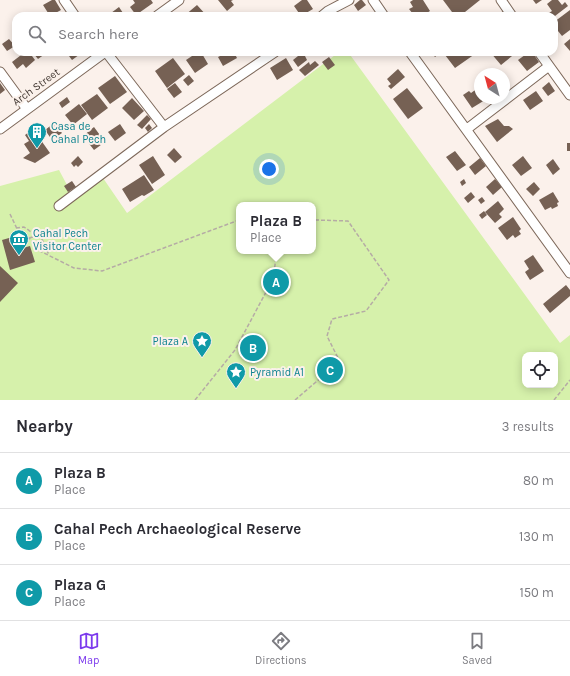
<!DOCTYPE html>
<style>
body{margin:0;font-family:Karla,sans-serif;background:#f2f2f3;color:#2b2b33}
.controls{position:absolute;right:12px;bottom:12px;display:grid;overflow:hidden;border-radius:8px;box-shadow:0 2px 10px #0003}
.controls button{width:36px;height:36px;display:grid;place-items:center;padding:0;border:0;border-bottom:1px solid #e1e1e2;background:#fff;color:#2b2b33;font:20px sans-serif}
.compass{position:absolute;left:474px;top:68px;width:36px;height:36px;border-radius:50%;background:#fff;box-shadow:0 2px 10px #0003;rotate:324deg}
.you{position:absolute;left:269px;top:169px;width:14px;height:14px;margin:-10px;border:3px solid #fff;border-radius:50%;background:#1a73e8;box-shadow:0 0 0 6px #1a73e833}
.badge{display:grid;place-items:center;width:26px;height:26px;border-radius:50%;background:#7c3aed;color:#fff;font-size:13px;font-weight:700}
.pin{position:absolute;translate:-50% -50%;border:2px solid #fff;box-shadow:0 1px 4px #0006}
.popup{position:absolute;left:236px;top:202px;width:80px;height:52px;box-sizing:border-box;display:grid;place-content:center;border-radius:8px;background:#fff;filter:drop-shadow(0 1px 3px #0005);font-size:13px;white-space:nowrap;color:#7c7c81}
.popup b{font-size:15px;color:#2b2b33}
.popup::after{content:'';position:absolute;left:50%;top:100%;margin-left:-8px;border:8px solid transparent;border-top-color:#fff}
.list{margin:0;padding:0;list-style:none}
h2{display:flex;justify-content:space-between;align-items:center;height:52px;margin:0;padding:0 16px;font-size:17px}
h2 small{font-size:13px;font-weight:400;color:#7c7c81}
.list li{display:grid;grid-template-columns:26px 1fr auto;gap:12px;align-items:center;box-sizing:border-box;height:56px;padding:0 16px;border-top:1px solid #e1e1e2}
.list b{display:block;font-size:15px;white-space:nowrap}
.list p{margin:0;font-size:13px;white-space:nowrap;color:#7c7c81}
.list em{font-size:13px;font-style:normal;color:#7c7c81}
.icon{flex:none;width:22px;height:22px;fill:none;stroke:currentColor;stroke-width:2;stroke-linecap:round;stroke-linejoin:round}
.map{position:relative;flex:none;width:570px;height:400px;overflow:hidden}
.search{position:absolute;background:#fff;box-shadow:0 2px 10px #0003;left:12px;right:12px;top:12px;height:44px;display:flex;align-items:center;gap:10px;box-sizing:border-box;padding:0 14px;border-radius:12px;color:#7c7c81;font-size:15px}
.sheet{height:220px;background:#fff}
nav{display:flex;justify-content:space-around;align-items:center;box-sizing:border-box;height:56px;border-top:1px solid #e1e1e2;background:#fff;font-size:11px;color:#7c7c81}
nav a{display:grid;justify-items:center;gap:2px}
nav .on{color:#7c3aed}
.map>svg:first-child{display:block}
.green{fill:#d6f1ab;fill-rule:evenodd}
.building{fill:#766154}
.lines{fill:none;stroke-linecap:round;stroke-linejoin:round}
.minor-casing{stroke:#7d685a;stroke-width:11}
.path{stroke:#b5aba5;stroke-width:1.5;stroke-dasharray:4 2;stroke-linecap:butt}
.minor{stroke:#fff;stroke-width:9}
.labels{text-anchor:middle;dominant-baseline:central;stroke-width:4;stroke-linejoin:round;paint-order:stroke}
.street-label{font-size:11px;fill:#423832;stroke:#fbf1eb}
.culture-label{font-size:11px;fill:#0d838f;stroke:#fbf1eb;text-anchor:start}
</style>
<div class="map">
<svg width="570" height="400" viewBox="0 0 570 400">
<rect width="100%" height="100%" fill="#fbf1eb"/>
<path class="green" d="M339,52h9l212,291 10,-8v65h-570v-214l59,-16 15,28 29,-20 24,35zM239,205h74v46h-74zM525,355h30v30h-30z"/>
<path class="building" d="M52,0h3l6,10 -11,6 -7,-11z
M133,0h18l2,3 -17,12 -6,-8 5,-4z
M218,0h15l-2,1 3,4 -7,6z
M302,0h5l6,9 -12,7 -7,-10z
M360,0h2l4,5 -8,6 -4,-6z
M413,0h10l7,11 -8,5h-5l-2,-3 -2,1 -4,-5 4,-2 -3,-5z
M443,0h37l-20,16h-5z
M533,0h9l-6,4z
M552,0h6l4,5 3,-3 3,4 -13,10h-3l-3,-3 3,-2 -5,-7z
M197,5l10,11h-23z
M119,7l6,9h-18z
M570,10v20l-8,6 -8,-10v-4z
M503,11l3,5h-10z
M9,39l6,7 -8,5 -5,-7z
M570,39v12l-6,-7z
M25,52h4l6,8 -9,8 -3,-4 -6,5 -5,-7z
M34,52h9l2,2 -7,5 -5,-6z
M66,52h17l-11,8z
M198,52h3l7,12 -13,9 -9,-13z
M223,52h11l3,6 -14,8 -5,-9 6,-3z
M303,52l4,8 -9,7 -5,-7z
M431,52h10l-6,5z
M450,52h23l2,2 -20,14 -10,-13z
M490,52h27l-16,13z
M529,52h3l7,10 -12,9 -9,-11z
M329,57l6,8 -7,5 -6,-8z
M173,58l12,16 -18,14 -12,-17z
M286,58l7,12 -16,10 -7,-12z
M315,61l4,4 -14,11 -6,-6 10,-8 1,3z
M398,69l7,8 -14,12 -3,-3 3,-2 -4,-5z
M189,75l5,6 -6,5 -5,-6z
M115,76l12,16 -17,12 -12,-16z
M549,82l6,9 -7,5 -6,-8z
M0,83l5,7 -5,4z
M175,83l7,9 -8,6 -7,-9z
M407,88l16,20 -15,11 -15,-20z
M478,88l2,4v6h4l1,2 -13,8 -9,-13 6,-4 2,2z
M536,91l7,10 -13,9 -7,-10z
M97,94l11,14 -16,12 -11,-15z
M67,97l3,5 -8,6 -3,-5z
M132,98l12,13 -10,9 -12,-12z
M79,104l8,10 -14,11 -8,-10z
M147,115l4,4 -9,10 -5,-4z
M498,119l6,7h5l4,3 -16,13 -12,-16z
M54,123l8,10 -10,7 -7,-10z
M120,124l6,9 -11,8 -7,-9z
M149,124l3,4 -4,4 -3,-4z
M94,127l11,15 -11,8 -11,-14z
M33,129l17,24 -15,10 -12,-5 7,-5 -6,-9 5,-3 -4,-6z
M567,143h3v8h-3z
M174,148l8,9 -7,6 -8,-8z
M455,151l11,14 -9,6 -11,-14z
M78,156l5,6 -5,5 -2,-2 -2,2 -3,-4z
M153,156l12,19 -13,9 -13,-19z
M523,156l9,12 -11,8 -9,-11z
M480,158l6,8 -11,9 -6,-8z
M553,159l7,10 -7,6 -7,-10z
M144,175l10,15 -10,6 -2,-1 -12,7 -8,-13z
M464,179l2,4 -4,3 -2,-4z
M495,179l7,8 -9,8 -7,-8z
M72,181l4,6 -8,5 -4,-6z
M534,182l6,7 -7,7 -7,-7z
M471,192l4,5 -7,6 -4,-5z
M553,192l6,10 -2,1 1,3 -6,3 -1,-2 -6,3 -6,-10z
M482,197l3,4 -4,3 -3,-4z
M498,201l6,8 -5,5 3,3 -7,6 -10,-11z
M484,211l3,4 -5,4 -3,-4z
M513,217l8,12 -2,2 2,3 -6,4 -2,-3 -6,5 -9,-12z
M16,236l3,13 11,-3 5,16 -25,8 -8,-30z
M533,255l11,16 -14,9 -5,-8 4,-3 -5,-8z
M0,266l18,17 -18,19z
M566,285l4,5v6l-20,17 -7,-9z"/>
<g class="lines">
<g class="minor-casing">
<path id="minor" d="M64,0l11,16
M373,0l11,16
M501,0l11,16
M157,16l22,-16
M322,16l6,-5 21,-11
M106,52l58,75
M410,52l160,221
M539,52l31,43
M0,72l27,37
M0,129l105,-77
M467,129l82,-63
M59,206l105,-79 111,-75"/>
</g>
<path class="path" d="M10,214l9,19 10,5 11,13 34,17 28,3 137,-51
M16,228l8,-1 13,9 4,1 8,18
M29,238l8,-2
M195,400l40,-50 38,-71 4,-28
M295,400l35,-30 11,-6 -14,-28 5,-17 34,-8 23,-31 -41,-59 -32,-1 -3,1
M554,400l16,-20"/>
<use href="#minor" class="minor"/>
</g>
<defs>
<g id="building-pin" transform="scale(1)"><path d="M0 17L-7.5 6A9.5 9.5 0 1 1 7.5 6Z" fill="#0f9aa8" stroke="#fbf1eb"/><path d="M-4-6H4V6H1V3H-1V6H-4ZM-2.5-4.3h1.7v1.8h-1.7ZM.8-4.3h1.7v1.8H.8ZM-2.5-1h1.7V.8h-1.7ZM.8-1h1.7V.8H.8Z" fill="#fff"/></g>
<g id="museum-pin" transform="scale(1)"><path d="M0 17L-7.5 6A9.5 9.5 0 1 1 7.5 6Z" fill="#0f9aa8" stroke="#fbf1eb"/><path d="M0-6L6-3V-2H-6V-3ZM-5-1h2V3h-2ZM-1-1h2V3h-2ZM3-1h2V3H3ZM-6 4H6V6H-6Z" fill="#fff"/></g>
<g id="sight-pin" transform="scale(1)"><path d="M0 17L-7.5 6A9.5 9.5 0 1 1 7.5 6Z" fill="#0f9aa8" stroke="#fbf1eb"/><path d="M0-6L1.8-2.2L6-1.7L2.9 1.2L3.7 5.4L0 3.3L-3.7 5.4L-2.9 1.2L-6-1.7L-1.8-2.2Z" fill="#fff"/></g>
</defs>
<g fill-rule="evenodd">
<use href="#building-pin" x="37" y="132"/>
<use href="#museum-pin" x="19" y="239"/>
<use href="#sight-pin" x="202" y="341"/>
<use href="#sight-pin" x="236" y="372"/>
</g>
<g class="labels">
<g class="street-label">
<text transform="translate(36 87) rotate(-36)">Arch Street</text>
</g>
<g class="culture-label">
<text x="51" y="126">Casa de<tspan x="51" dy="13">Cahal Pech</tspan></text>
<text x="33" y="233">Cahal Pech<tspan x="33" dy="13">Visitor Center</tspan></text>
<text x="188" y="341" text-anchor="end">Plaza A</text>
<text x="250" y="372">Pyramid A1</text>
</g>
</g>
</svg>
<div class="controls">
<button><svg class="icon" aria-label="locate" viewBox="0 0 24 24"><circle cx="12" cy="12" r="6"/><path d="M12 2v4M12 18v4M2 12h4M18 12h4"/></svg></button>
</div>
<svg class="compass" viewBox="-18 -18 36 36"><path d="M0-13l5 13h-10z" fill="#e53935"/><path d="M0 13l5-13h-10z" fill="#7c7c81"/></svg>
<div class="you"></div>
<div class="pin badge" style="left:276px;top:282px;background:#0f9aa8">A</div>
<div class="popup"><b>Plaza B</b>Place</div>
<div class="pin badge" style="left:253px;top:348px;background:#0f9aa8">B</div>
<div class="pin badge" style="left:330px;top:370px;background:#0f9aa8">C</div>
<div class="search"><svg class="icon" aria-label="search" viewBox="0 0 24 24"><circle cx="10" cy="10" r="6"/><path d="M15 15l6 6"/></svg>Search here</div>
</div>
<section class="sheet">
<h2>Nearby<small>3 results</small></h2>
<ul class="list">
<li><span class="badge" style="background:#0f9aa8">A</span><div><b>Plaza B</b><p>Place</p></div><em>80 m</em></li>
<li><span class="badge" style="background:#0f9aa8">B</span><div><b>Cahal Pech Archaeological Reserve</b><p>Place</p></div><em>130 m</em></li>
<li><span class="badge" style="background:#0f9aa8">C</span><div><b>Plaza G</b><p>Place</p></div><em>150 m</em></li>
</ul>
</section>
<nav>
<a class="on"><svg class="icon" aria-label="map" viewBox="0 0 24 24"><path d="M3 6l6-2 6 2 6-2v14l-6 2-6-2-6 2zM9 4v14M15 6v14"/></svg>Map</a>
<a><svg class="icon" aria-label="directions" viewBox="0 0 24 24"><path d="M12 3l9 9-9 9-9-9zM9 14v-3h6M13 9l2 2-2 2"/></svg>Directions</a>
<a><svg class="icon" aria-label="saved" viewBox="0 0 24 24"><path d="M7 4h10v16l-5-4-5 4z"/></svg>Saved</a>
</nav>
